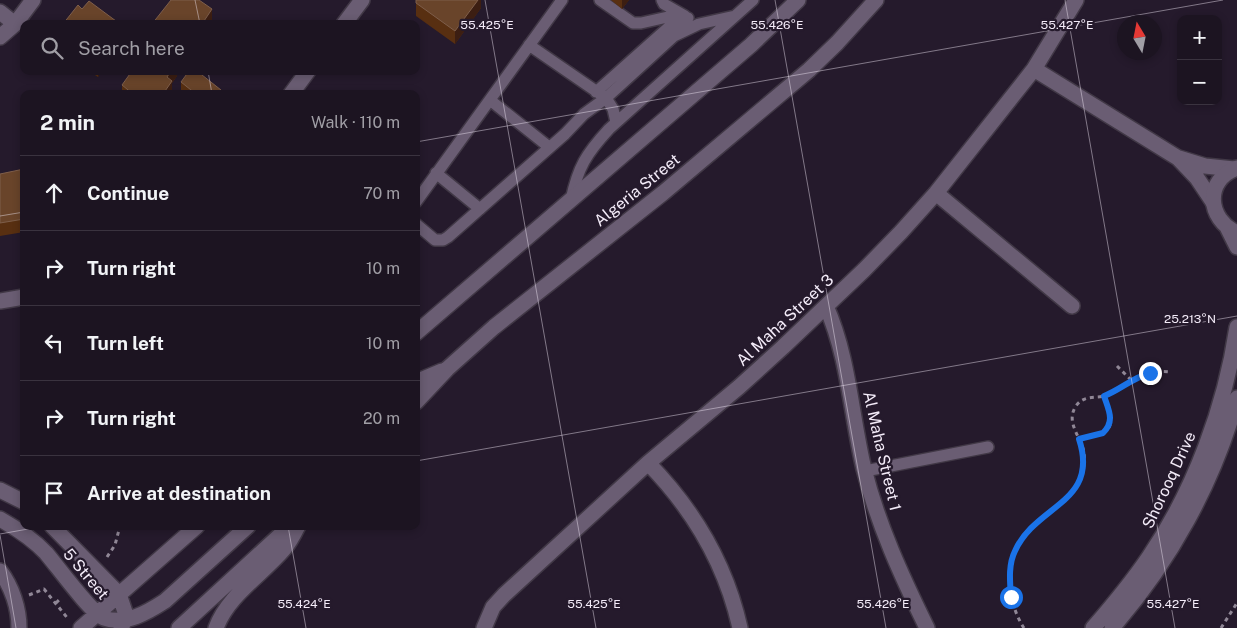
<!DOCTYPE html>
<meta charset="utf-8">
<style>
body{margin:0;font-family:"Public Sans",sans-serif;background:#29212e;color:#f1f3f6}
.controls{position:absolute;right:15px;top:15px;display:grid;overflow:hidden;border-radius:10px;box-shadow:0 2px 8px #0003}
.controls button{width:45px;height:45px;display:grid;place-items:center;padding:0;border:0;border-bottom:1px solid #3a333f;background:#1c1421;color:#f1f3f6;font:25px sans-serif}
.compass{position:absolute;left:1117px;top:15px;width:45px;height:45px;border-radius:50%;background:#1c1421;box-shadow:0 2px 8px #0003;rotate:350deg}
.stop{position:absolute;width:15px;height:15px;margin:-11px;border:4px solid #1a73e8;border-radius:50%;background:#fff}
.stop.end{background:#1a73e8;border-color:#fff;box-shadow:0 1px 5px #0008}
.list{margin:0;padding:0;list-style:none}
h2{display:flex;justify-content:space-between;align-items:center;height:65px;margin:0;padding:0 20px;font-size:21px}
h2 small{font-size:16px;font-weight:400;color:#a09ea5}
.list li{display:grid;grid-template-columns:32px 1fr auto;gap:15px;align-items:center;box-sizing:border-box;height:75px;padding:0 20px;border-top:1px solid #3a333f}
.list b{display:block;font-size:19px;white-space:nowrap}
.list em{font-size:16px;font-style:normal;color:#a09ea5}
.icon{flex:none;width:28px;height:28px;fill:none;stroke:currentColor;stroke-width:2;stroke-linecap:round;stroke-linejoin:round}
.map{position:relative;flex:none;width:1237px;height:628px;overflow:hidden}
.search{position:absolute;background:#1c1421;box-shadow:0 2px 8px #0003;left:20px;top:20px;width:400px;height:55px;display:flex;align-items:center;gap:12px;box-sizing:border-box;padding:0 18px;border-radius:10px;color:#a09ea5;font-size:19px}
.panel{position:absolute;background:#1c1421;box-shadow:0 2px 8px #0003;left:20px;top:90px;width:400px;height:440px;border-radius:10px}
.map>svg:first-child{display:block}
.lines{fill:none;stroke-linecap:round;stroke-linejoin:round}
.lane-casing{stroke:#413846;stroke-width:14}
.street-casing{stroke:#413846;stroke-width:18}
.secondary-casing{stroke:#413846;stroke-width:18}
.path{stroke:#908796;stroke-width:3;stroke-dasharray:4 4;stroke-linecap:butt}
.lane{stroke:#6a5d73;stroke-width:11}
.street{stroke:#6a5d73;stroke-width:15}
.secondary{stroke:#6a5d73;stroke-width:15}
.wall{fill:#582f11}
.shaded-wall{fill:#3c1e12}
.building{fill:#69442a;stroke:#7e5e4b}
.route{stroke:#1a73e8;stroke-width:6}
.ticks{fill:none;stroke:#f4ecf9;stroke-width:1;stroke-opacity:0.45}
.labels{text-anchor:middle;dominant-baseline:central;stroke-width:4.5;stroke-linejoin:round;paint-order:stroke}
.street-label{font-size:16px;fill:#f4ecf9;stroke:#251a2c}
.ticks-label{font-size:12px;text-anchor:middle;fill:#f4ecf9;stroke:#251a2c;stroke-width:4.5;stroke-linejoin:round;paint-order:stroke}
</style>
<div class="map">
<svg width="1237" height="628" viewBox="0 0 1237 628">
<rect width="100%" height="100%" fill="#251a2c"/>
<g class="lines">
<g class="lane-casing">
<path id="lane" d="M600,0l33,23h8l40,-9
M662,0l2,4 21,12
M529,45l77,53 7,11 3,13
M596,92l74,-66 18,-8
M490,100l59,47
M436,173l44,36
M571,200c7,-33 15,-46 38,-71l144,-129
M416,202l146,-202
M416,224l19,16h8l5,-3 117,-103 19,-20 22,-16 68,-62 25,-12 36,-8
M865,471l123,-24"/>
</g>
<g class="street-casing">
<path id="street" d="M0,12l15,12
M344,24l18,-24
M0,37l15,-13 18,-24
M1034,69l144,89 19,20 16,24
M291,94l17,-23
M1179,158l26,8 29,3
M936,193l136,113
M0,301l24,-4
M826,306c23,52 25,109 38,163 14,56 38,108 63,159
M648,463l91,-76 44,-40 81,-77 37,-38 35,-39 98,-124 42,-69
M484,628l9,-21 11,-12 144,-132c45,46 78,102 92,165"/>
</g>
<g class="secondary-casing">
<path id="secondary" d="M1237,168c-33,12 -30,51 0,65
M1228,229l9,18
M416,333l335,-288 47,-45
M416,382l26,-11
M416,402l31,-33 47,-42 169,-134 146,-123 28,-27 39,-43
M0,490l24,12
M0,519c16,9 33,20 46,34 12,14 45,60 58,65 21,8 44,-6 61,-17l83,-75
M52,526l67,68 6,18v8l-4,8
M0,571c12,16 19,37 19,57
M81,628l116,-102
M179,628l111,-102
M216,628c12,-33 46,-53 68,-79 6,-7 10,-15 14,-23
M1093,628c20,-23 39,-46 56,-71 46,-68 76,-150 88,-230
M1112,628c58,-66 102,-146 125,-230"/>
</g>
<path class="path" d="M1117,366l14,14
M1079,439c35,-6 37,-11 25,-43
M107,557l8,-12 5,-19
M29,595l15,-6 25,31
M56,603l5,-5
M1024,628c-14,-21 -19,-53 -9,-77 5,-13 18,-26 29,-35 16,-14 31,-19 38,-41 2,-7 3,-15 2,-23 -3,-15 -19,-30 -8,-46 9,-13 23,-6 35,-12 21,-11 32,-25 59,-22
M1221,628l16,-25"/>
<use href="#lane" class="lane"/>
<use href="#street" class="street"/>
<use href="#secondary" class="secondary"/>
</g>
<path class="wall" d="M416,0h65v8l-26,36 -39,-28z
M611,0h18l-7,9z
M24,40v18l-2,-1v-14z
M89,71h13l-4,6z
M177,71v5l-5,7v11h-50v-9z
M181,82l40,12h-37l-3,-3z
M24,169v63l-24,4v-62z"/>
<path class="shaded-wall" d="M478,0h3v8l-26,36v-13z
M622,0h7l-7,9z
M212,9v13l-1,2h-9z
M98,71h4l-4,6z
M171,71h6v5l-5,7v11h-9l4,-17z"/>
<path class="building" d="M171,0h28l13,9 -10,15h-50z
M416,0h62l-23,31 -39,-28z
M89,1l31,23h-57l15,-19 4,4z
M24,40v9l-2,-1v-5z
M132,71h39l-4,6 5,4 -9,13h-30l-11,-9z
M189,71h8l24,19 -3,4h-22l-15,-12z
M24,169v50l-24,4v-49z"/>
<g class="lines">
<path class="route" d="M1011,597c-1,-15 -3,-32 4,-46 21,-47 85,-48 64,-112l24,-6c12,-12 6,-22 1,-37 16,-6 28,-18 46,-23"/>
</g>
<path class="ticks" d="M195,0l5,24M485,0l111,628M775,0l111,628M1065,0l110,628M208,71l4,23M416,142l807,-142M0,216l24,-4M416,461l821,-145M288,526l18,102M0,534l45,-8M0,535l16,93"/>
<g class="labels">
<g class="street-label">
<text transform="translate(637 190) rotate(-39)">Algeria Street</text>
<text transform="translate(785 320) rotate(-43)">Al Maha Street 3</text>
<text transform="translate(882 451) rotate(77)">Al Maha Street 1</text>
<text transform="translate(1169 480) rotate(-65)">Shorooq Drive</text>
<text transform="translate(86 574) rotate(50)">5 Street</text>
</g>
</g>
<g class="ticks-label">
<text x="487" y="29">55.425°E</text>
<text x="777" y="29">55.426°E</text>
<text x="1067" y="29">55.427°E</text>
<text x="1190" y="323">25.213°N</text>
<text x="304" y="608">55.424°E</text>
<text x="594" y="608">55.425°E</text>
<text x="883" y="608">55.426°E</text>
<text x="1173" y="608">55.427°E</text>
</g>
</svg>
<div class="controls">
<button>+</button>
<button>−</button>
</div>
<svg class="compass" viewBox="-18 -18 36 36"><path d="M0-13l5 13h-10z" fill="#e53935"/><path d="M0 13l5-13h-10z" fill="#a09ea5"/></svg>
<div class="stop" style="left:1011px;top:597px"></div>
<div class="stop end" style="left:1150px;top:373px"></div>
<div class="search"><svg class="icon" aria-label="search" viewBox="0 0 24 24"><circle cx="10" cy="10" r="6"/><path d="M15 15l6 6"/></svg>Search here</div>
<section class="panel">
<h2>2 min<small>Walk · 110 m</small></h2>
<ul class="list">
<li><svg class="icon" aria-label="ahead" viewBox="0 0 24 24"><path d="M12 20V5M6 11l6-6 6 6"/></svg><div><b>Continue</b></div><em>70 m</em></li>
<li><svg class="icon" aria-label="right" viewBox="0 0 24 24"><path d="M7 20v-9h11M14 6l5 5-5 5"/></svg><div><b>Turn right</b></div><em>10 m</em></li>
<li><svg class="icon" aria-label="left" viewBox="0 0 24 24"><path d="M17 20v-9H6M10 6l-5 5 5 5"/></svg><div><b>Turn left</b></div><em>10 m</em></li>
<li><svg class="icon" aria-label="right" viewBox="0 0 24 24"><path d="M7 20v-9h11M14 6l5 5-5 5"/></svg><div><b>Turn right</b></div><em>20 m</em></li>
<li><svg class="icon" aria-label="arrive" viewBox="0 0 24 24"><path d="M6 21V4h12l-3 4 3 4H6"/></svg><div><b>Arrive at destination</b></div></li>
</ul>
</section>
</div>
